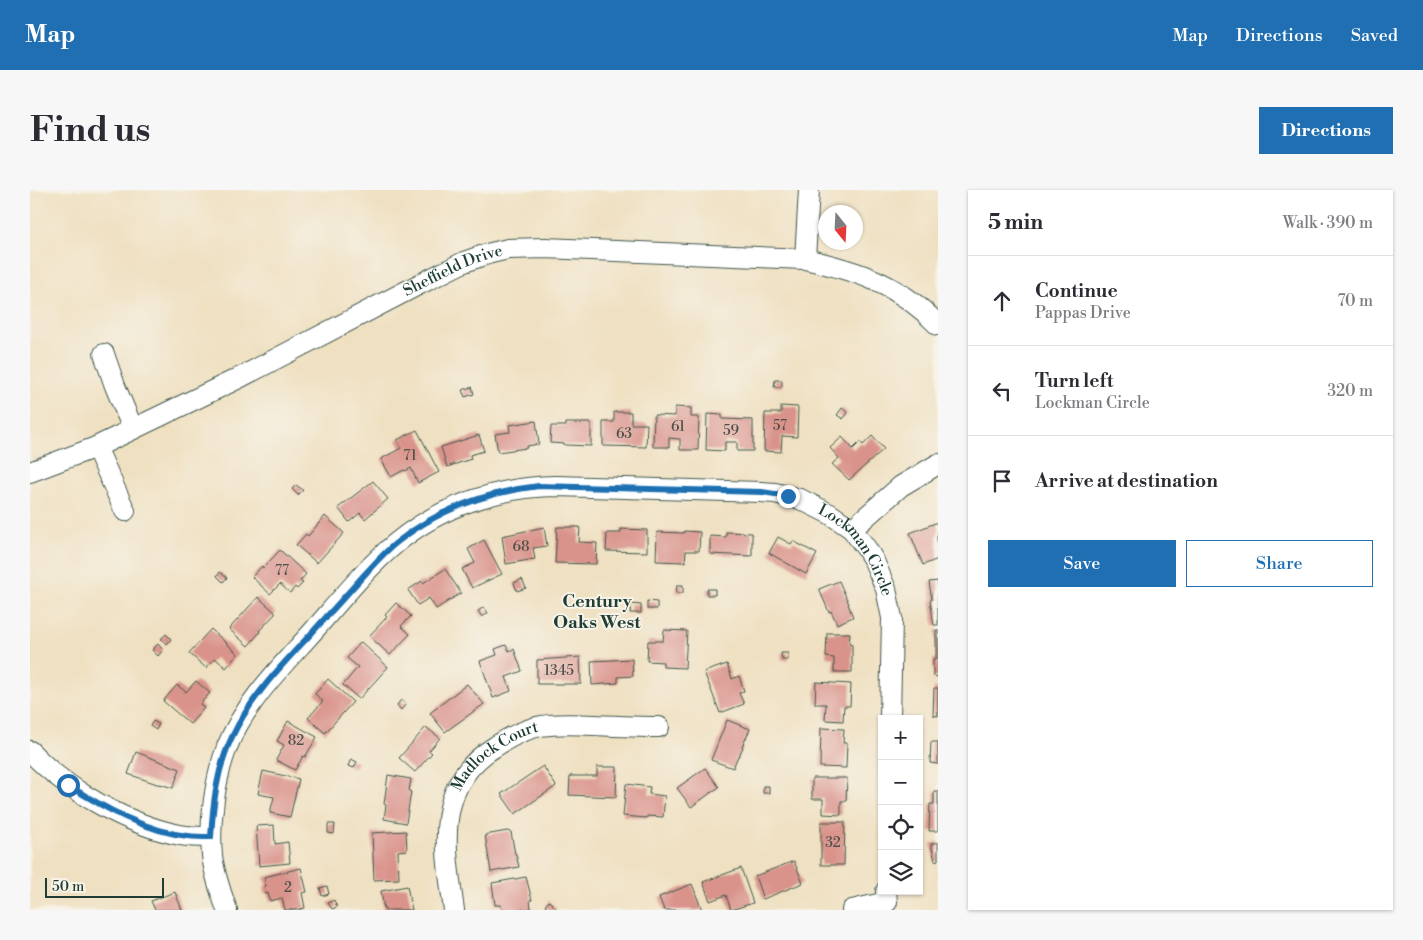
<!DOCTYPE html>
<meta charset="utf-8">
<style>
body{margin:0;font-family:"Libre Bodoni",serif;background:#f7f7f7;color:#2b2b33}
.controls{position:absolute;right:15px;bottom:15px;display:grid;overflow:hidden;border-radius:0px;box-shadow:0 1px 4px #0004}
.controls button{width:45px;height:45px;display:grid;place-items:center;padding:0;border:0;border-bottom:1px solid #e1e1e2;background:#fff;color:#2b2b33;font:25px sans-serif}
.compass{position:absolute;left:788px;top:15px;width:45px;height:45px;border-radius:50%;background:#fff;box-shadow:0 1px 4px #0004;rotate:162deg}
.scale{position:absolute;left:15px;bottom:12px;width:119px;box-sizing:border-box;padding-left:5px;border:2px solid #1f3d34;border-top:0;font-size:14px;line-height:18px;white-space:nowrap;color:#1f3d34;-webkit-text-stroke:4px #f7f3e8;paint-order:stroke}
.stop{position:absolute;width:15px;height:15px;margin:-11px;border:4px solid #1f6fb2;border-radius:50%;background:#fff}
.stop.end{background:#1f6fb2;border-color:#fff;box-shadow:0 1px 5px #0008}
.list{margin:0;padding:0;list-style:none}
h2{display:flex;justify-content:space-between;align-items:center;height:65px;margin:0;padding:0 20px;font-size:21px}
h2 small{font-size:16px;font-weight:400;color:#7c7c81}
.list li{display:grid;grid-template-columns:32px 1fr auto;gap:15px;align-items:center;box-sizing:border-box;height:90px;padding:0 20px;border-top:1px solid #e1e1e2}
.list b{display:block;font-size:19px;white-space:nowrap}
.list p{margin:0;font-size:16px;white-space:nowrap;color:#7c7c81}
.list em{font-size:16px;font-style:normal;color:#7c7c81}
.actions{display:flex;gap:10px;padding:15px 20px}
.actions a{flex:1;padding:11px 0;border:1px solid #1f6fb2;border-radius:0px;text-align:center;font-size:18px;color:#1f6fb2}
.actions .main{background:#1f6fb2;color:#fff}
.icon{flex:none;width:28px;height:28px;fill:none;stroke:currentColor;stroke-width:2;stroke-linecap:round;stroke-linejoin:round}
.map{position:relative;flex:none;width:908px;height:720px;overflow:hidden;border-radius:0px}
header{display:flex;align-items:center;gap:30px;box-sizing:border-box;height:70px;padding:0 25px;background:#1f6fb2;color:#fff}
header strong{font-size:24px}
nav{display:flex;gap:28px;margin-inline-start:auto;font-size:18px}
.intro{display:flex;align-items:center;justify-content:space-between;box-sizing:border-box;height:120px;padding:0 30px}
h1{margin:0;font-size:35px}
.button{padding:12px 22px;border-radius:0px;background:#1f6fb2;color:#fff;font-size:18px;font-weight:700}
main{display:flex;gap:30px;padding:0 30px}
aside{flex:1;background:#fff;border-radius:0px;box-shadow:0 1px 4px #0004}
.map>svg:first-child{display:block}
.building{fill:#d9938b}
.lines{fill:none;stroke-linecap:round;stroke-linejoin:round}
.minor-casing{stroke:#3e5549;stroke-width:22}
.minor{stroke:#fff;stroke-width:20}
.route{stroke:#1f6fb2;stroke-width:6}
.labels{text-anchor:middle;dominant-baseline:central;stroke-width:4;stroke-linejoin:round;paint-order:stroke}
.number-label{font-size:14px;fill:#4e524a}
.street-label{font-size:16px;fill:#1f3d34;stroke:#f7f3e8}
.neighbourhood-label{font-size:18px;font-weight:bold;fill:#1f3d34;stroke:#f7f3e8}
</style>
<header>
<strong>Map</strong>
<nav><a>Map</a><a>Directions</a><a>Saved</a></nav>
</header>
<div class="intro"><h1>Find us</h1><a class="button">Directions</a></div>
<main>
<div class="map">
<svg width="908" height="720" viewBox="0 0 908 720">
<rect width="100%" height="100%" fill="#f7f3e8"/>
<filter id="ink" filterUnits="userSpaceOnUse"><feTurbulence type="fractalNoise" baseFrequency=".02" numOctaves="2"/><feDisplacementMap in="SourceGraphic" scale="10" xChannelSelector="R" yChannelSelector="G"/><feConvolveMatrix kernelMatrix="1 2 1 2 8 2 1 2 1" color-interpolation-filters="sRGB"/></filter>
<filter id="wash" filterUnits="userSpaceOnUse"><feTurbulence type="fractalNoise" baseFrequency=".0096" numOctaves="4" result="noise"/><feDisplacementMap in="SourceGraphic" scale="20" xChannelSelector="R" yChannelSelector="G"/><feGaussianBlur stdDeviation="1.12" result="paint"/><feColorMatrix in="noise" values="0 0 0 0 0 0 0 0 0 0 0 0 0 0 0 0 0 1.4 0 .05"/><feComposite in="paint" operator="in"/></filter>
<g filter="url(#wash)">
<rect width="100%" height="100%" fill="#efe0c1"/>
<g id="blocks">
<path class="building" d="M745,190h7v7h-8z
M442,197l2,7 -9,3 -3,-7z
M751,216l17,1 -1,30 -15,-1 -1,16 -17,-1 1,-38h16z
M645,217l16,1v9h8l-1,33h-18v-11l-11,-1v9h-16l1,-32 21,1z
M812,218l6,5 -5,6 -6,-4z
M584,222h17v12h16l-1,23 -43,-1v-24h11z
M677,224l15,1v4l31,1v31h-16v-9h-12v9l-19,-1z
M506,231l3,23 -12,2v2l-29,4 -3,-18 15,-2 -1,-7z
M536,233h25v23l-26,-1v-1l-15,-1 1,-17h15z
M387,240l22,42 -21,11 -7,-15 -6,3 -1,-1 -13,7 -10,-18 20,-11 -4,-8z
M449,245l5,16 -14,4 1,4 -24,8 -6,-20z
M842,246l12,13 -35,31 -17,-16 7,-6 -9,-10 12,-11 11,12 7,-7 3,3z
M343,291l15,18 -23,20 -5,-6 -11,9 -11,-14z
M266,295l7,5 -5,5 -6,-6z
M295,326l19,17 -27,30 -21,-18 10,-11 2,2z
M908,332v13h-1l1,24 -15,6 -13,-32z
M514,337l3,19 -14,2 2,11 -29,5 -4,-28z
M527,337h23l-1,15 18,1 -1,21 -41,-1z
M591,339l26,1v22l-41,-1 1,-18h14z
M654,341l16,1 -1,19h-13l-1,11 -29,-1 1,-29 27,1z
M696,342l26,1v23l-42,-2v-18l16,1z
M748,347l13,7 2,-3 24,13 -11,20 -37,-21z
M454,350l18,34 -30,14 -10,-19 13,-6 -7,-14z
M250,360l26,24 -6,7 3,2 -6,6 -2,-2 -5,6 -10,-9 -10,10 -18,-17 10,-11 1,2z
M415,379l16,24 -25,16 -7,-11 -11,7 -10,-15 14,-9 1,2z
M190,382l7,6 -4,4 -6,-6z
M492,389l4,9 -9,3 -3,-8z
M809,391l10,23h-1l5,13 -16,7 -6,-13 -2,1 -10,-23z
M908,391v44h-4l-4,-25h2l-3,-18z
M647,395h6v8h-7z
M677,399h8v6h-8z
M228,407l18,16 -17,18 1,1 -12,14 -19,-17z
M617,411l10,1v7h-10z
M366,413l15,13 -10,10 9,8 -20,21 -21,-19 18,-19 -2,-2z
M601,414l10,1v8h-11z
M454,417l4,6 -6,4 -4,-6z
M181,439l27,25 -12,14 -11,-10 -9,10 -17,-15z
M634,440l23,1 -2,37 -22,-1v-5l-16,-1 1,-20h15z
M906,440h2v47l-5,-1v-17h3z
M797,443h23l-1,11 3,1v27h-18v-14l-8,-1z
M136,444l5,5 -4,5 -6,-5z
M331,452l27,25 -29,32 -16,-14 15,-18 -11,-9z
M128,454l5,6 -5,6 -6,-6z
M476,455l3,6 5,-2 8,22 -16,6 5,14 -18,7 -13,-37 17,-6 -2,-6z
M751,463h7v7h-6z
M550,467l1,27h-44v-24z
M602,469l1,17 -15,1v6l-26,2 -1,-24z
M697,474l5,15 7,-3 5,15 -5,2 5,11 -24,9 -16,-41z
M298,489l25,23 -28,31 -17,-15 15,-17 -8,-7z
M166,491l14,12 -10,11 4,4 -14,16 -27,-23 14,-16 9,7z
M786,492l35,2 -1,22h-6l-1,15 -18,-1 1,-16h-11z
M437,494l17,20 -39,28 -15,-19z
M904,498h4v28l-5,-1z
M371,510l5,4 -5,6 -4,-5z
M697,530l23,9 -8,18h1l-4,9h-1l-5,12 -22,-8z
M123,531l6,3 -3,6 -6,-4z
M258,531l29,16 -12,20 -2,-1 -8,14 -19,-10 8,-15 -7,-4z
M396,537l14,11 -11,13 3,2 -17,19 -16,-14z
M791,538l23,1 -1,14h4l-1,25 -26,-1z
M901,552h7v22l-8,-1z
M106,562l44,17 -7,19 -13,-4v1l-32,-11z
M321,569l6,3 -3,6 -6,-2z
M513,576l13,20 -41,28 -14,-20z
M567,577h20l-1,30 -47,-2 1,-19h27z
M675,578l14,19 -28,20 -14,-19z
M233,581l36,8 -9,38 -20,-4 4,-16 -16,-3z
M358,585l23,4 -2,12 2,1 -5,31 -22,-4 2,-14 -2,-1z
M782,588h35l-1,23h-5v14l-18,-1v-15h-11z
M596,594l24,3 -1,7 16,2 -2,21 -16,-1v2l-24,-2z
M733,596h6v7h-6z
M904,601h4v40h-9l1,-27h4z
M791,632h24l-1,43h-23z
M298,634h7l-1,10 -6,-1z
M244,635l1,19 13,-2 2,21 -31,3 -3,-40z
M376,641l1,19 -9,1 1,28 -25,1 -2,-47z
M477,641l4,1 4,22h1l3,13 -28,5 -6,-37z
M908,652v18l-3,1 -4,-17z
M764,671l9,22 -40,16 -8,-23z
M271,678l6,24 -5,1 3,15 -9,2h-11l-3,-12 -12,3 -2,-8 -3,1 -1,-8h2l-2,-9z
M711,678l12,35 -22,7 -5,-15 -16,6 -7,-19z
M496,687l6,23h-2l1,9 -29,1 -1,-5h-6l-3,-22z
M662,694l10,26h-38l-5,-13z
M297,696l2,8 -7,2 -2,-8z
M377,696l5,24h-28l-3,-19z
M145,702l7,18h-27l-4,-9z
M304,710l3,7 -5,2 -4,-6z
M519,711l7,7 -2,2h-5l-4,-4z"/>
</g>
</g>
<g filter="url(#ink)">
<use href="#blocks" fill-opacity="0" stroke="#3e5549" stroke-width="1"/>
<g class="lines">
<g class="minor-casing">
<g id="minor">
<path d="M775,69l4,-69"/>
<path d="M74,164l11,32 18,43"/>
<path d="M66,257l29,64"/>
<path id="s1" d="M0,282l66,-25 145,-70 175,-91 48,-24 23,-8 21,-5 37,-1 260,11c53,12 94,25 133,66"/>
<path d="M822,339l49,-43 37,-22"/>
<path d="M0,561c36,39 98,74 150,84 11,2 21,2 31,2"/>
<path id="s2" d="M197,720c-6,-17 -13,-36 -15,-55 -3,-34 3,-76 15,-108 17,-42 50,-76 80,-109 28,-31 57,-68 88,-94 45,-38 103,-57 161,-58l205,6 14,1 25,6 30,15 22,15 14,19 8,13 12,28 6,29 -2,101"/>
<path id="s3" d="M424,720c-9,-63 -21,-126 42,-164 14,-9 28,-17 45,-20 17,-3 36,-2 53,-1 22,1 44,2 65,2"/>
<path d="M822,720l35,-8 -1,-11"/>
</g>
</g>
<use href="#minor" class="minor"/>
</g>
</g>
<g class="lines" filter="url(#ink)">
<path class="route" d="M38,595c36,23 77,46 120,51 8,1 16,1 23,1 2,-34 6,-69 21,-100 18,-39 49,-71 78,-102 15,-17 31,-34 46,-51 13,-14 25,-29 40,-41 41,-33 91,-51 143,-57l223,6 26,4"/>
</g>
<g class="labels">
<g class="number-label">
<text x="750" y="236">57</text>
<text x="648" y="237">61</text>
<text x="701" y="241">59</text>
<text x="594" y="244">63</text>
<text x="380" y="266">71</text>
<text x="491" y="357">68</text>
<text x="252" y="381">77</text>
<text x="529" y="481">1345</text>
<text x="266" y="551">82</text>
<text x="803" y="653">32</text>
<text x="258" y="698">2</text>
</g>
<g class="street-label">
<text stroke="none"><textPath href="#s1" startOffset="469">Sheffield Drive</textPath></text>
<text stroke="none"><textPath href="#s2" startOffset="930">Lockman Circle</textPath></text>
<text stroke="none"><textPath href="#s3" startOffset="175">Madlock Court</textPath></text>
</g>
<g class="neighbourhood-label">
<text x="567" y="411">Century<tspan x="567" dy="21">Oaks West</tspan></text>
</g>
</g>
</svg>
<div class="controls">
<button>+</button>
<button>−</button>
<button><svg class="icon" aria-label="locate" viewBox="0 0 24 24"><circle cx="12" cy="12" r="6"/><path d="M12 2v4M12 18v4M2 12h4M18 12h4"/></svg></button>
<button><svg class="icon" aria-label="layers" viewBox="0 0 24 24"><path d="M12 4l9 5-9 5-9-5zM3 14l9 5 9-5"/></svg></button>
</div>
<svg class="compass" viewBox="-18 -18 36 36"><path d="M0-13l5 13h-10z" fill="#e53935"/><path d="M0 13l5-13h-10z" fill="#7c7c81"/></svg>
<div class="scale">50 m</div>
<div class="stop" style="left:38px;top:595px"></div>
<div class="stop end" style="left:758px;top:306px"></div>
</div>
<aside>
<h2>5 min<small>Walk · 390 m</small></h2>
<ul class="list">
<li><svg class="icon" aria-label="ahead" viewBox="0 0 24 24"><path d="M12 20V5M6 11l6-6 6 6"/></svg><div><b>Continue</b><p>Pappas Drive</p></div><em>70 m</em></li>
<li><svg class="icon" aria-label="left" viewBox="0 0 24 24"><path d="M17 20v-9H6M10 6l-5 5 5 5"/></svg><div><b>Turn left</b><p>Lockman Circle</p></div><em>320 m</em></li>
<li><svg class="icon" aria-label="arrive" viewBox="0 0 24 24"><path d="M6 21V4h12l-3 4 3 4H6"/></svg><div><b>Arrive at destination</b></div></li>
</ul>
<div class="actions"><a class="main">Save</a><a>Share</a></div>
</aside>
</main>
